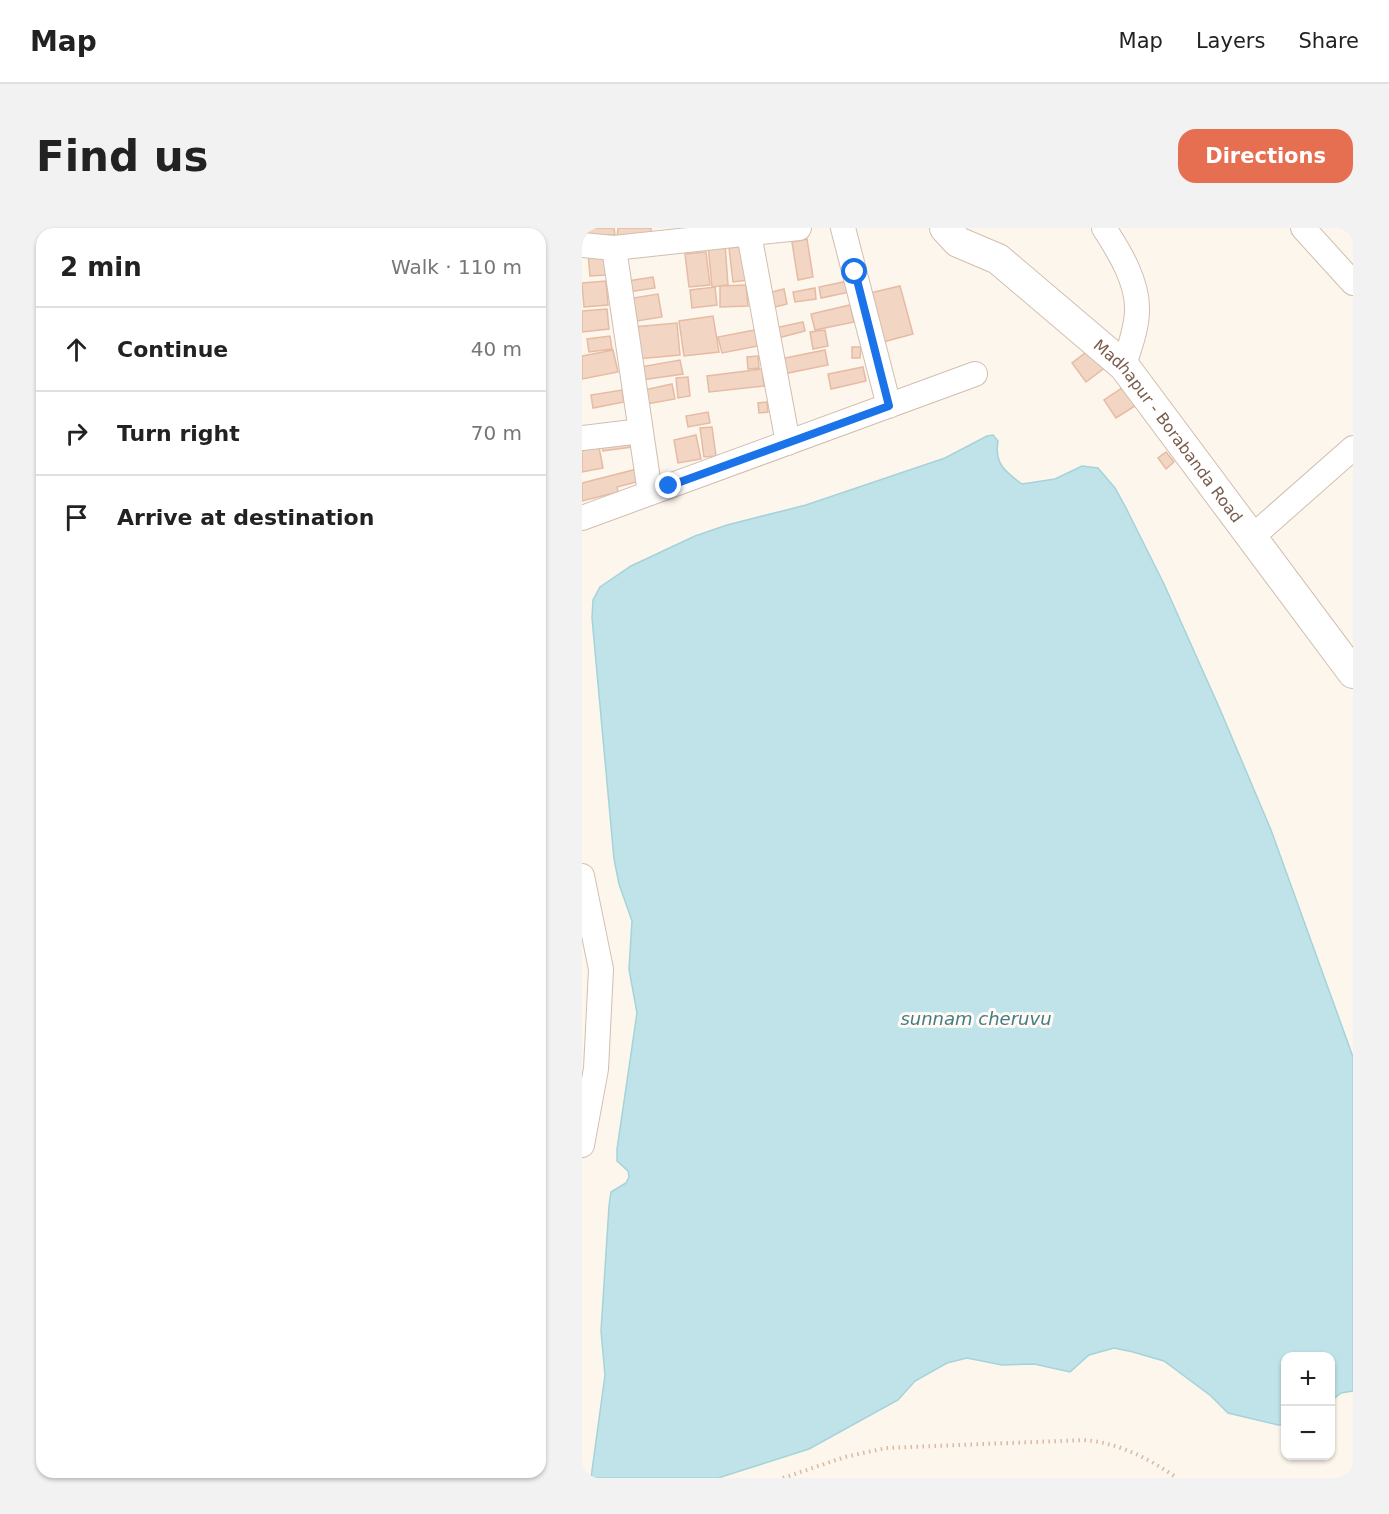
<!DOCTYPE html>
<meta charset="utf-8">
<style>
body{margin:0;font-family:"DejaVu Sans",sans-serif;background:#f2f2f2;color:#222}
.controls{position:absolute;right:18px;bottom:18px;display:grid;overflow:hidden;border-radius:12px;box-shadow:0 2px 4px #0004}
.controls button{width:54px;height:54px;display:grid;place-items:center;padding:0;border:0;border-bottom:2px solid #e0e0e0;background:#fff;color:#222;font:30px sans-serif}
.stop{position:absolute;width:18px;height:18px;margin:-14px;border:4px solid #1a73e8;border-radius:50%;background:#fff}
.stop.end{background:#1a73e8;border-color:#fff;box-shadow:0 2px 6px #0008}
.list{margin:0;padding:0;list-style:none}
h2{display:flex;justify-content:space-between;align-items:center;height:78px;margin:0;padding:0 24px;font-size:26px}
h2 small{font-size:20px;font-weight:400;color:#767676}
.list li{display:grid;grid-template-columns:39px 1fr auto;gap:18px;align-items:center;box-sizing:border-box;height:84px;padding:0 24px;border-top:2px solid #e0e0e0}
.list b{display:block;font-size:22px;white-space:nowrap}
.list em{font-size:20px;font-style:normal;color:#767676}
.icon{flex:none;width:33px;height:33px;fill:none;stroke:currentColor;stroke-width:2;stroke-linecap:round;stroke-linejoin:round}
.map{position:relative;flex:none;width:771px;height:1250px;overflow:hidden;border-radius:18px}
header{display:flex;align-items:center;gap:36px;box-sizing:border-box;height:84px;padding:0 30px;background:#fff;border-bottom:2px solid #e0e0e0}
header strong{font-size:28px}
nav{display:flex;gap:33px;margin-inline-start:auto;font-size:21px}
.intro{display:flex;align-items:center;justify-content:space-between;box-sizing:border-box;height:144px;padding:0 36px}
h1{margin:0;font-size:42px}
.button{padding:15px 27px;border-radius:18px;background:#e76f51;color:#fff;font-size:21px;font-weight:700}
main{display:flex;gap:36px;padding:0 36px}
aside{flex:1;background:#fff;border-radius:18px;box-shadow:0 2px 4px #0004}
.map>svg:first-child{display:block}
.water{fill:#bfe3e8;stroke:#a5d3da;stroke-width:1.5}
.building{fill:#f3d5c3;stroke:#e6bba3;stroke-width:1.5}
.lines{fill:none;stroke-linecap:round;stroke-linejoin:round}
.minor-casing{stroke:#d1beb0;stroke-width:26}
.tertiary-casing{stroke:#d1beb0;stroke-width:32}
.path{stroke:#d9b8a5;stroke-width:4;stroke-dasharray:1.5 4.5;stroke-linecap:butt}
.minor{stroke:#fff;stroke-width:24}
.tertiary{stroke:#fff;stroke-width:30}
.route{stroke:#1a73e8;stroke-width:8}
.labels{text-anchor:middle;dominant-baseline:central;stroke-width:6;stroke-linejoin:round;paint-order:stroke}
.street-label{font-size:16px;fill:#7a5c4d;stroke:#fffaf3}
.water-label{font-size:18px;font-style:italic;fill:#437c86;stroke:#fffaf3}
</style>
<header>
<strong>Map</strong>
<nav><a>Map</a><a>Layers</a><a>Share</a></nav>
</header>
<div class="intro"><h1>Find us</h1><a class="button">Directions</a></div>
<main>
<aside>
<h2>2 min<small>Walk · 110 m</small></h2>
<ul class="list">
<li><svg class="icon" aria-label="ahead" viewBox="0 0 24 24"><path d="M12 20V5M6 11l6-6 6 6"/></svg><div><b>Continue</b></div><em>40 m</em></li>
<li><svg class="icon" aria-label="right" viewBox="0 0 24 24"><path d="M7 20v-9h11M14 6l5 5-5 5"/></svg><div><b>Turn right</b></div><em>70 m</em></li>
<li><svg class="icon" aria-label="arrive" viewBox="0 0 24 24"><path d="M6 21V4h12l-3 4 3 4H6"/></svg><div><b>Arrive at destination</b></div></li>
</ul>
</aside>
<div class="map">
<svg width="771" height="1250" viewBox="0 0 771 1250">
<rect width="100%" height="100%" fill="#fdf6ec"/>
<path class="water" d="M411,207l5,6c-4,22 7,31 24,43l33,-5 27,-13 16,2 17,20 10,18 39,78 55,123 52,123 82,227v334l-12,2 -10,8 -1,-45h-44l-1,68 -7,1 -50,-12 -17,-17 -47,-35 -31,-9 -19,-4 -25,7 -19,17 -36,-8 -32,1 -35,-7 -20,5 -32,18 -17,19 -89,49 -91,29h-127l14,-103 -4,-44 8,-125 2,-14 15,-9 3,-6 -1,-6 -11,-10v-12l20,-136 -8,-44 3,-48 -13,-37 -5,-25 -22,-241 1,-18 7,-13 31,-21 64,-30 32,-11 79,-20 139,-47 42,-22z"/>
<path class="building" d="M0,0h32l1,7 -33,2z
M36,0h33v11l-34,-1z
M225,11l6,38 -15,3 -6,-38z
M143,16l3,41 -16,2 -4,-42z
M162,18l4,34 -15,2 -4,-34z
M22,23l2,24 -16,1 -2,-24z
M124,24l4,33 -21,2 -4,-33z
M71,49l2,11 -26,4 -1,-11z
M24,53l2,24 -24,2 -2,-24z
M266,53l2,11 -29,6 -2,-11z
M164,57l2,21 -28,1v-21z
M318,58l13,48 -30,8 -13,-49z
M133,59l2,18 -25,3 -2,-18z
M233,60l1,11 -21,3 -2,-10z
M202,61l3,15 -16,4 -3,-15z
M76,66l4,23 -25,4 -4,-23z
M268,77l4,17 -39,8 -4,-16z
M25,81l2,20 -27,3v-21z
M131,88l6,36 -35,4 -5,-35z
M221,94l2,9 -27,7 -3,-10z
M95,95l3,32 -43,4 -4,-32z
M173,102l3,16 -36,7 -4,-16z
M243,102l3,16 -15,3 -3,-17z
M28,108l2,13 -23,3 -2,-13z
M270,119h9l-1,11h-8z
M511,119l14,19 -21,16 -14,-19z
M31,122l5,22 -36,7v-23z
M243,122l3,15 -45,9 -3,-15z
M176,128l1,12 -11,1 -1,-12z
M98,132l3,14 -41,6 -2,-13z
M281,139l3,14 -35,8 -3,-15z
M180,141l2,17 -55,6 -2,-16z
M106,149l2,19 -12,2 -2,-20z
M90,156l3,15 -28,5 -3,-14z
M543,158l13,18 -22,14 -12,-18z
M40,162l2,12 -31,6 -2,-13z
M185,174l1,10 -9,1 -1,-10z
M126,184l2,11 -22,4 -2,-11z
M130,199l4,29 -12,1 -4,-29z
M48,206l2,13 -29,4 -3,-12z
M114,207l5,24 -23,4 -4,-23z
M15,209l6,31 -21,4v-32z
M584,224l8,10 -8,7 -8,-11z
M55,241l3,12 -23,6 1,5 -36,9v-18z"/>
<g class="lines">
<g class="minor-casing">
<path id="minor" d="M261,0l46,178
M522,0c15,23 34,54 33,82 0,19 -8,38 -13,56
M721,0l50,55
M167,6l39,209
M0,17l32,3 185,-20
M32,20l36,245
M0,210l59,-7
M0,290l393,-144
M670,309l101,-89
M0,648l19,93 -5,100 -14,76"/>
</g>
<g class="tertiary-casing">
<g id="tertiary">
<path id="s1" d="M363,0l13,14 40,17 126,107 229,307"/>
</g>
</g>
<path class="path" d="M201,1250l62,-21 41,-9 198,-8c35,3 64,18 93,38"/>
<use href="#minor" class="minor"/>
<use href="#tertiary" class="tertiary"/>
</g>
<g class="lines">
<path class="route" d="M87,258l220,-80 -34,-134"/>
</g>
<g class="labels">
<g class="street-label">
<text stroke="none"><textPath href="#s1" startOffset="306">Madhapur - Borabanda Road</textPath></text>
</g>
<g class="water-label">
<text x="394" y="790">sunnam cheruvu</text>
</g>
</g>
</svg>
<div class="controls">
<button>+</button>
<button>−</button>
</div>
<div class="stop" style="left:273px;top:44px"></div>
<div class="stop end" style="left:87px;top:258px"></div>
</div>
</main>
